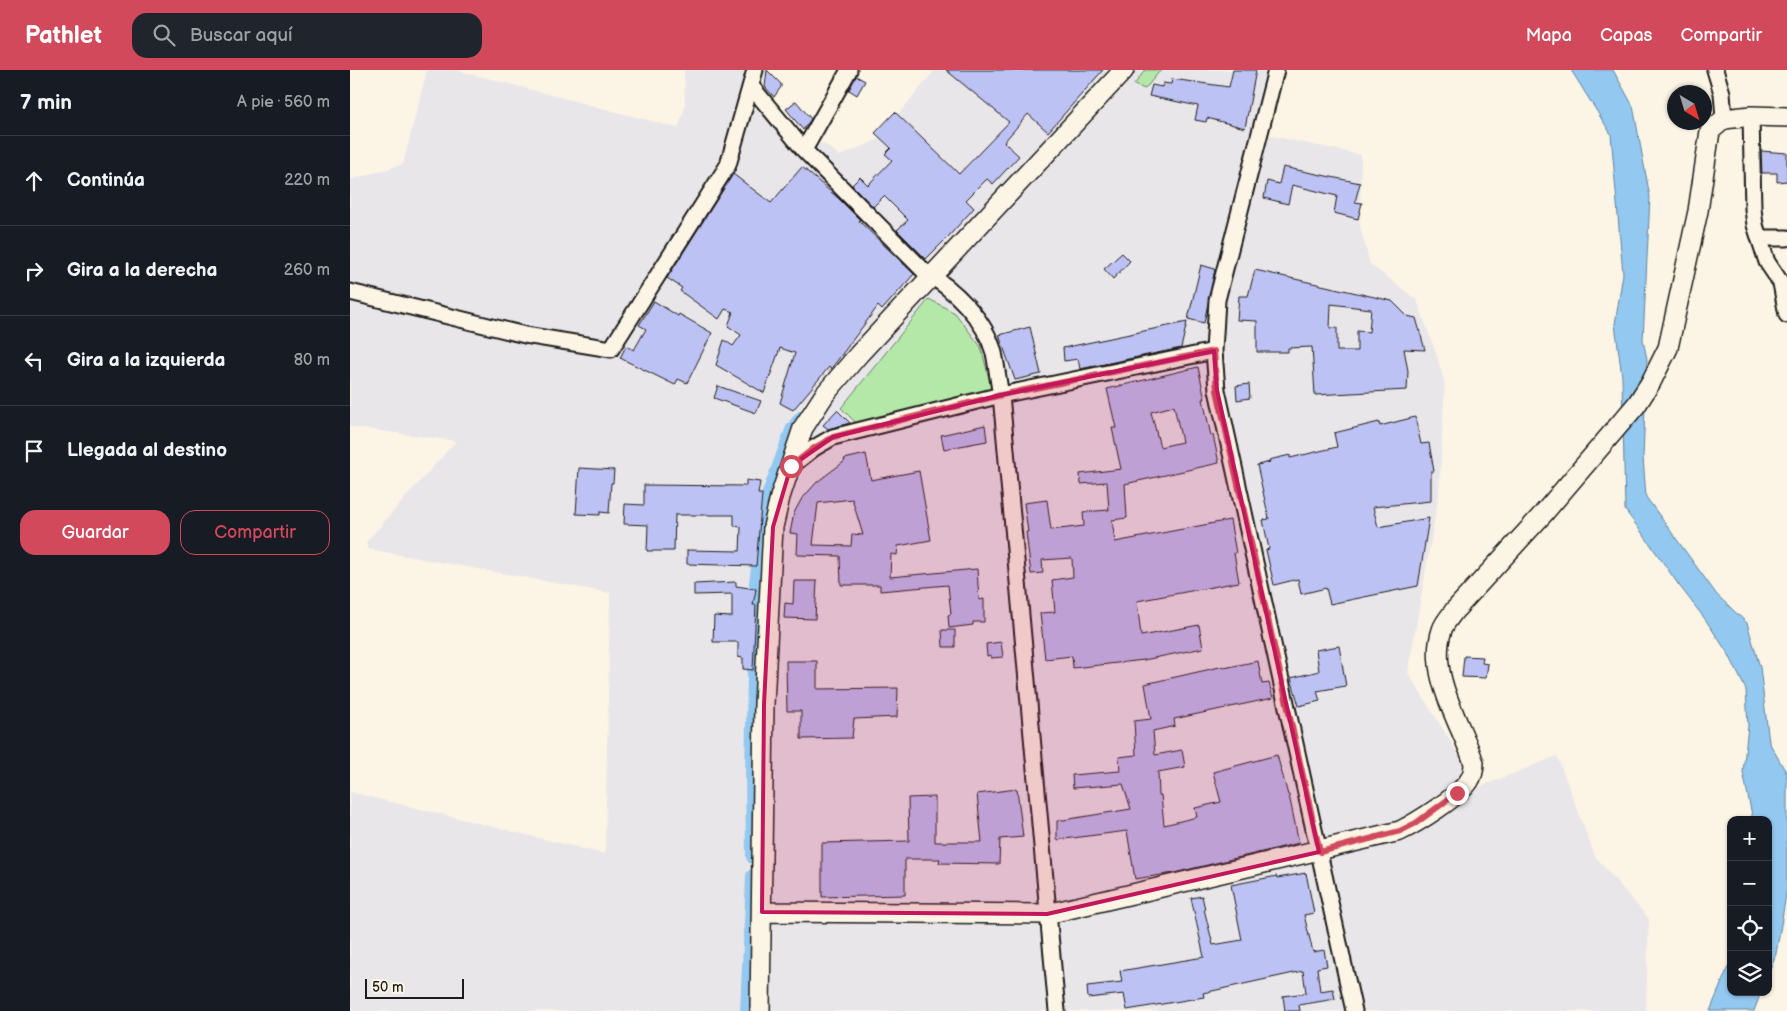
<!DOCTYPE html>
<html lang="es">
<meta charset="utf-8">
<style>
body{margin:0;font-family:"Balsamiq Sans",sans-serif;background:#20242c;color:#f1f3f6}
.controls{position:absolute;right:15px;bottom:15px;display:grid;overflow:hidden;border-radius:10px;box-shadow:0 1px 4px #0004}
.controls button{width:45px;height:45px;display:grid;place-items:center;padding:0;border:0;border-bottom:1px solid #363941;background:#171b24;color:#f1f3f6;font:25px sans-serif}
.compass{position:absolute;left:1317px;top:15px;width:45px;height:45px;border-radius:50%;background:#171b24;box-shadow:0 1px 4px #0004;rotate:142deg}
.scale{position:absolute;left:15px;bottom:12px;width:99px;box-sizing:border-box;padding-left:5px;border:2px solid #1c1c1c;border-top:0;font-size:14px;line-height:18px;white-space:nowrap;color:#1c1c1c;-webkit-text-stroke:4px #fcf5e5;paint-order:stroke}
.stop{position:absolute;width:15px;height:15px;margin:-11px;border:4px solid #d1495b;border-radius:50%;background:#fff}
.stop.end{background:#d1495b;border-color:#fff;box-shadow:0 1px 5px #0008}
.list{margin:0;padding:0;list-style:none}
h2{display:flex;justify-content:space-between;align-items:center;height:65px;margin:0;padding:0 20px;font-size:21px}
h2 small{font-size:16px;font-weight:400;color:#9ea1a6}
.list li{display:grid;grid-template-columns:32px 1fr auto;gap:15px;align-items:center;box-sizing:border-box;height:90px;padding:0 20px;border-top:1px solid #363941}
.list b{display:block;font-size:19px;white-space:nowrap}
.list em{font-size:16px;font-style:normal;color:#9ea1a6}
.actions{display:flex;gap:10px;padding:15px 20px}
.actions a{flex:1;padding:11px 0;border:1px solid #d1495b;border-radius:15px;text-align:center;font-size:18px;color:#d1495b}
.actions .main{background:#d1495b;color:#fff}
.icon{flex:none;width:28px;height:28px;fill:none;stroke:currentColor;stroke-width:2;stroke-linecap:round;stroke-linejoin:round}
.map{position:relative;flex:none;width:1437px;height:941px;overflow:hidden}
header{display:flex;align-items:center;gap:30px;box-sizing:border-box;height:70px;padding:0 25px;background:#d1495b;color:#fff}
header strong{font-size:24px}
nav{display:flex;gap:28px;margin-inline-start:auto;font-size:18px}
.search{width:350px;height:45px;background:#20242c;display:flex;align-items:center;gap:12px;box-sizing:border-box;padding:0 18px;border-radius:15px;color:#9ea1a6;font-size:19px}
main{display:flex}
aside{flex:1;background:#171b24}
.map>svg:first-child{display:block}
.built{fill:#e9e6ea}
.green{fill:#b4e8a9;stroke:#688262}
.water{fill:#93c8f1;stroke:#63839c}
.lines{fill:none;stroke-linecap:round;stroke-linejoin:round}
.canal{stroke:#93c8f1;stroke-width:14}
.building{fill:#bdc2f4;stroke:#1c1c1c;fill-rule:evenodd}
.minor-casing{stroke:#1c1c1c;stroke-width:19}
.tertiary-casing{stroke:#1c1c1c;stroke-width:22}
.minor{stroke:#fcf5e5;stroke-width:15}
.tertiary{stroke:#fcf5e5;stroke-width:19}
.route{stroke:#d1495b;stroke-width:6}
.marked{fill:#c2185b;fill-opacity:0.2;stroke:#c2185b;stroke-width:4;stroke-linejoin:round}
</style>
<header>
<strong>Pathlet</strong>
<div class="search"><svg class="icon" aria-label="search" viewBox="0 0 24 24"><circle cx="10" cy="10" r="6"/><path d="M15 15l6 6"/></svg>Buscar aquí</div>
<nav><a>Mapa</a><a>Capas</a><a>Compartir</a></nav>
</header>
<main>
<aside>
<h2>7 min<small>A pie · 560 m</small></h2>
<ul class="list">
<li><svg class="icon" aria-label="ahead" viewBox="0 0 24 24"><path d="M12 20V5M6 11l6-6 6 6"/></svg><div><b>Continúa</b></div><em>220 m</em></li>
<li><svg class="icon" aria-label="right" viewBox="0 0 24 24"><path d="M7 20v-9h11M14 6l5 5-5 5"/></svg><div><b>Gira a la derecha</b></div><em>260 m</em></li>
<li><svg class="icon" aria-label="left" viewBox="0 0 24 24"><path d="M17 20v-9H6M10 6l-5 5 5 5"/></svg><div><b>Gira a la izquierda</b></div><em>80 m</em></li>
<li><svg class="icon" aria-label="arrive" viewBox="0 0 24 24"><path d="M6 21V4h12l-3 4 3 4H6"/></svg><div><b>Llegada al destino</b></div></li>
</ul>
<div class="actions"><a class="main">Guardar</a><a>Compartir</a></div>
</aside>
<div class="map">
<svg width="1437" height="941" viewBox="0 0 1437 941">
<rect width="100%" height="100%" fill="#fcf5e5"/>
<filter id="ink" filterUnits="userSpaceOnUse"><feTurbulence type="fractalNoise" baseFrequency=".02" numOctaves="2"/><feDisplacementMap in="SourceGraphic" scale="10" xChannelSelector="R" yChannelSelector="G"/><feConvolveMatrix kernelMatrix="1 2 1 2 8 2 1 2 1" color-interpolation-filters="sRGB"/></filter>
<g filter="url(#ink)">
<path class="built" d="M77,0h29l222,58 7,-21 -1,-37h83l-5,20 42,60 19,-7 17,13 37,-16 58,-70h348l-15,65 93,20 -1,71 10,38 47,36 20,56 8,29 -6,109 -31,179 71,114 78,-31 38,100 54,63 -3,92h-1296v-219l255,62 5,-261 -242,-44 -2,-7 90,-101 -106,-14v-247l53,-16z"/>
<path class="green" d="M795,0h18l-4,2 -14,17 -11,-4z
M579,229l26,14 26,34 11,44 -135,33 -16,-16z"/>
<path class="water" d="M1221,0h42l20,36 17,91 -7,143 4,19 -4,98 3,40 71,98 30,28 13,44 9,75 18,32v115l-11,65 -8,20v-154h-15l-10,-48 5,-46 -2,-36 -17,-35 -24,-36 -27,-35 -30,-43 -23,-31 -3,-133 -7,-53 8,-50 -12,-140z
M1381,890v32h30l-7,19h-44z"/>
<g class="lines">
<path class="canal" d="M403,787l-1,-86 4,-188 12,-87 25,-68 8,-10
M397,941l6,-135"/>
</g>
<path class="building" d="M417,0l14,14v3l-7,10 -9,-10z
M596,0h157l-55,62 -20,-18 -24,28 15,14 -26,28 -6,-5 -21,21 8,8 -26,29 -22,22 -29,-29 11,-10 -24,-24 -11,11 -21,-22 8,-8 8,8 24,-25 -7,-6 6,-6 -16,-15 20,-21 64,62 50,-52z
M883,0h23l-11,58 -38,-10 -1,4 -11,-2 3,-14 -49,-10 3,-11 10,2 1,-4 8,1 1,-5 57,8z
M506,6l9,5 -8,14 -8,-5z
M446,31l15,18 -8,11 -17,-21z
M1411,81l26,2v28l-10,1v-9h-15z
M452,97l36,31 22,22 -1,1 55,53 -32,36 -4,-4 -47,63 -2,-2 -36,43 -13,-7 15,-50 -15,-5 -16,45 -48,-28 8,-25 9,6 8,-11 -13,-9 5,-14 -8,-3 -6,10 -39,-28 2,-3 -15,-10 66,-104 38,29z
M933,97l77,16 -5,19 7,1 -4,16 -24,-6 3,-17 -45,-11 -4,19 -24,-6 3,-17 12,3z
M772,183l8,8 -17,18 -9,-10z
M851,195l14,4 -11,54 -16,-4z
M905,200l137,31 15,15 9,2 9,32 -21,-1 4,22 -1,19 -92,5 -3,-48 -24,1v4h-31v-31l-20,-1 2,-24h9zM981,234l40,5 -2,23 -12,-1v20h-20v-23h-7z
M304,231l24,15 1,-2 33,19 -25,50 -9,-4 -3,6 -55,-27 6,-12 8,4 12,-21 -7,-4z
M837,252l-6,26 -101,21 -2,-10 -14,2 -1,-13z
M680,257l11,47 -26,6 -16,-45z
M848,297l7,32h-2l8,37 2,-1 6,28 -94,21 2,34 -15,2 3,22 115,-22 6,33h-2l5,29 -102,19 4,35 58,-11 4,23 -59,12 -71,8 -1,-12 -27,3 -5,-46 15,-1 -3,-32 21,-3 -1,-19 -30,2 1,13 -12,1 -5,-42h2l-4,-29 23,-3 4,30 33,-4 -1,-14 26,-2 -2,-28 -26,2 -1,-10 41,-5 -9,-41h4l-9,-39zM824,336l8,36 -22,5 -9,-35z
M899,314l1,14 -13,2 -1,-14z
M368,316l43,15 -5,12 -42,-15z
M487,340l13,13 -22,6 -5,-4z
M1065,347l6,27 8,-1 3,17 2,11h-3v30l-58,6 5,20 51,-9 -11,68 -88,18 -4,-16 -25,6 -3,-15 -24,6 -8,-35 3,-1 -6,-29 6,-1 -12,-54 13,-3 -1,-2 21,-5v3l47,-11 -3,-14 45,-11 1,4z
M635,355l2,16 -43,8 -3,-14z
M516,384l5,26 48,-9 12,69 -33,6 -1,9 -6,-1 -1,23 87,-8 2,31 5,-1v23h-11v3l-24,3 -1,-13 3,-1 -3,-29 -68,6v-6h-39l-1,-29 -43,-1 1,-21 -8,-1 4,-20 7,-13 16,-18 28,-21 -1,-2zM502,429l11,36 -11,-1 -1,12 -38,-1 5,-42z
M229,398l35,2 -1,13h-2l-2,30 -9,-1v3l-24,-1z
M396,410l14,2 -2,12h4l-6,72 -69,-2v-14l53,1 1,-24 -7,-1v-11h-59l-1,36h-27l1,-26 -24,-1 1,-20 19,1v-20l102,1z
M444,511h23l-2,38 -31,-1 1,-15 8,1z
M386,512v4l20,3 -3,16h3l-3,65 -10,-1v-11l-5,-1v-15h-25l1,-26 18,1v-23l-38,1v-11z
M592,560h13v17h-12z
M651,572l2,15 -12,1v-3l-4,1 -1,-12z
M989,576l7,40 -29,5 3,10 -21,5 -8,-28 28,-7 -3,-21z
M1114,586l19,1 -1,6 6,1 -2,14 -24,-1z
M436,591h31v28l81,-1 -1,29 -43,2 -2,19 -51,1v-28h-14z
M908,591l4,23 7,-1 4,15 -99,21 1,7 -22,5 2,24 27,-5 3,17 -27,5 1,23h2l3,30 33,-8 -2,-9 26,-6 -8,-30 64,-17 11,40h1l10,48 -125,30 -39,6 -8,-48 -70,9v-19l74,-12 -8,-25 -50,4 -1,-13 48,-4 -1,-14 17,-2 -2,-34 17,-2 -6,-35 79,-18v2z
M667,719l6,48 -23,2 -1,25 -60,-1 1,-4h-35v36l-83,2v-54l87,-2 -1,-43 27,-1v45h47l-5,-48z
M956,803l8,40 -10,2 9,37 11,-2 3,16 -10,2 3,23 13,-2 2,10 -36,6 1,6h-15l-2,-15 23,-3 -3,-22 -100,22 1,4 -77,13 -3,-16 -36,4 -1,-12 35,-4 -2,-11 84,-14 -13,-59 11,-2 3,13h-1l9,36 29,-5 -11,-55 46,-9v2z"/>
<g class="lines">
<g class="minor-casing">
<path id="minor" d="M926,0l-59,230 -3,51 3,39 137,621
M1365,0l7,23 2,26
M401,16l53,64 121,122c29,17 60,47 69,81 3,14 4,28 7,42l56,616
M1401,46l2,93 2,16 12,37 14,21 6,32
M454,80l45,-80
M1409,168h28
M0,222l175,43 86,14 117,-184 27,-95
M441,396l23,-18 19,-11 168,-42 213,-44"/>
</g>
<g class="tertiary-casing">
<path id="tertiary" d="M412,842l285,2 353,-83c18,-9 58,-34 69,-50 4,-6 5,-12 5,-18 -13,-40 -47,-89 -32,-133 2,-7 8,-13 12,-19l89,-97 94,-110 14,-22 17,-34 30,-137 12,-80 14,-12 27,-3 36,1
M410,941l4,-307 9,-177 7,-30 23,-69 22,-34 34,-40 265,-284"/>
</g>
<use href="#minor" class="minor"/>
<use href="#tertiary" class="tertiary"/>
</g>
</g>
<g class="lines" filter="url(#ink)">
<path class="route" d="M441,396l23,-18 19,-11 168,-42 213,-44 3,39 103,462 80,-21 16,-8 41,-30"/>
</g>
<path class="marked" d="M864,281l3,39 102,462 -272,62 -285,-2 2,-208 9,-177 18,-61 42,-29 168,-42z"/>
</svg>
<div class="controls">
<button>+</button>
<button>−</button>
<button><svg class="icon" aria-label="locate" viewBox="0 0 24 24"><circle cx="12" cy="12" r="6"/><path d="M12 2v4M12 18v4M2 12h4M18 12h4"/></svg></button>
<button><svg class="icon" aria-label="layers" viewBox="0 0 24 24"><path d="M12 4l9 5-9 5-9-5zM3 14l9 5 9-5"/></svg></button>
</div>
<svg class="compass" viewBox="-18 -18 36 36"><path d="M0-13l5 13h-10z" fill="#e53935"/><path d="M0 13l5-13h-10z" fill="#9ea1a6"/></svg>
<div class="scale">50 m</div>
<div class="stop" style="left:441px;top:396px"></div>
<div class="stop end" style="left:1107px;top:723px"></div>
</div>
</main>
